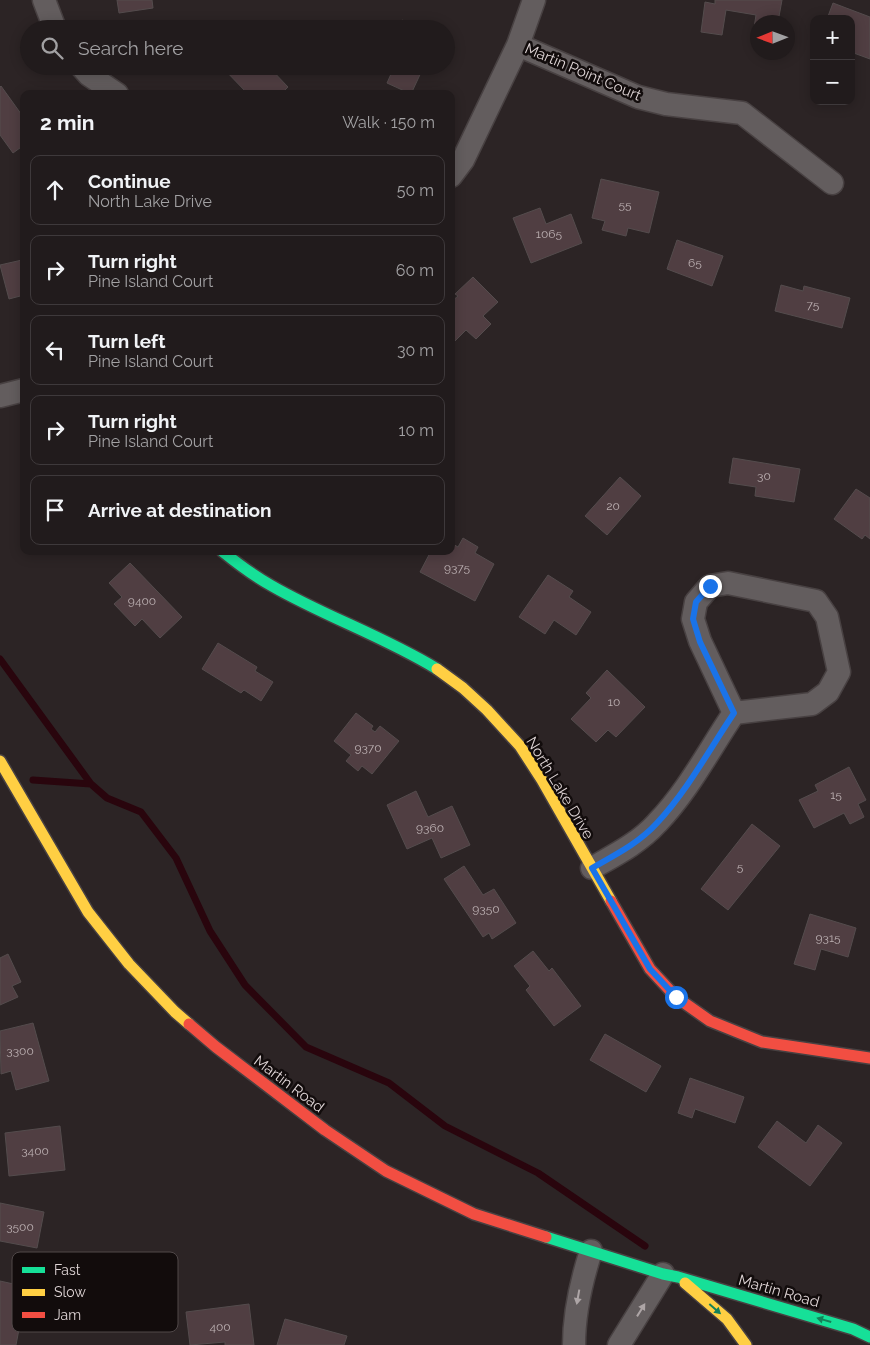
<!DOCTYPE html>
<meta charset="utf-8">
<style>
body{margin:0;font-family:Raleway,sans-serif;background:#2d2829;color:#f1f3f6}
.controls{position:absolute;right:15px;top:15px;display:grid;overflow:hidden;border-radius:10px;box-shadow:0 2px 12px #0003}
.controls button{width:45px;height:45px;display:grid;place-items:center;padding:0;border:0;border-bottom:1px solid #3e393b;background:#211b1c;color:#f1f3f6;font:25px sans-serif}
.compass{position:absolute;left:750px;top:15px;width:45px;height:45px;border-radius:50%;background:#211b1c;box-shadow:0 2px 12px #0003;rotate:269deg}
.stop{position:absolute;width:15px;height:15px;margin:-11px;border:4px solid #1a73e8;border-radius:50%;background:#fff}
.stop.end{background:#1a73e8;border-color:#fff;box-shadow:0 1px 5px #0008}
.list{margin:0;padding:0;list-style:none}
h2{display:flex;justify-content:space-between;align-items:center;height:65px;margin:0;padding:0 20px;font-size:21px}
h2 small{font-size:16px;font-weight:400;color:#a2a1a3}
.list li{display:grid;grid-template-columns:32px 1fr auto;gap:15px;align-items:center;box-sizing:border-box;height:70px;margin:0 10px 10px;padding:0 10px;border:1px solid #3e393b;border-radius:10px}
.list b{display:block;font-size:19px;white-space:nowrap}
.list p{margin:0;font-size:16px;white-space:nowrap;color:#a2a1a3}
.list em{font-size:16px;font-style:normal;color:#a2a1a3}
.icon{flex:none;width:28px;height:28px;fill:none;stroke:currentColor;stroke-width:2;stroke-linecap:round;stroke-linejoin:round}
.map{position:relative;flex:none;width:870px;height:1345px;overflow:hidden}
.search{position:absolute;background:#211b1c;box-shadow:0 2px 12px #0003;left:20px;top:20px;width:435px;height:55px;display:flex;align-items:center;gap:12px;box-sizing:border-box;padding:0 18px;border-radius:28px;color:#a2a1a3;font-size:19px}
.panel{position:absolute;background:#211b1c;box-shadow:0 2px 12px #0003;left:20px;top:90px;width:435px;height:465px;border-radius:10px}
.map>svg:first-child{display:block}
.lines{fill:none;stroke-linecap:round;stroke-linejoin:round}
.stream{stroke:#29050d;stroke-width:7}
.building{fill:#503e42;stroke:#544c4d}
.street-casing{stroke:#484142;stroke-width:25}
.fast-casing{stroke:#484142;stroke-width:14}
.slow-casing{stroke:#484142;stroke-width:14}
.jam-casing{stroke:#484142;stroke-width:14}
.street{stroke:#635d5e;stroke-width:22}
.fast{stroke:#16e098;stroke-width:11}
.slow{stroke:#ffcf43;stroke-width:11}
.jam{stroke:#f24e42;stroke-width:11}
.oneway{fill:#ada5a6}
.oneway2{fill:#148159}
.route{stroke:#1a73e8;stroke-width:6}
.labels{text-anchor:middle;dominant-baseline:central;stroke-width:5;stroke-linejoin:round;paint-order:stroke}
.number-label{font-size:12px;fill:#bbafb1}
.street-label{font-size:15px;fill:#dfd5d6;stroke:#120c0c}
.key{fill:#120c0c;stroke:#504849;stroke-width:1}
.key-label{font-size:14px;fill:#dfd5d6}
</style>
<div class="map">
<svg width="870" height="1345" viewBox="0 0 870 1345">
<rect width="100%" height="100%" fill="#2c2425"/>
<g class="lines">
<path class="stream" d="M0,659l91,125 16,14 34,14 35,46 34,73 35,54 61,62 83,36 56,43 93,47 107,73
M33,780l58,4"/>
</g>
<path class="building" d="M117,0h35l1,8 -34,5z
M715,0h67l-4,22h-20v20l-6,-1 4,-26 -30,-5 -4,25 -21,-3 4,-30 10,2z
M833,3l37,14v42l-19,-7v-33h-24z
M402,20l18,9h-22z
M221,66h47l20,21 -7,7h-33z
M381,66h43l-13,28 -24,-11 4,-9 -11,-5z
M1,86l23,32v27l-11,8 -13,-18v-48z
M601,179l58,13 -10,41 -21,-5 -2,8 -24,-6 3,-9 -13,-3z
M540,208l6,16 25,-10 11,29 -51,20 -18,-45z
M677,240l46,16 -11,30 -45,-17z
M24,254v41l-15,4 -9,-34 22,-5 -1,-5z
M473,277l25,25 -15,14 8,8 -15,15 -10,-9 -15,15v-43l7,-6 -3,-2z
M781,285l22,6 1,-5 46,12 -8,30 -67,-17z
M733,458l67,11 -6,33 -39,-6 1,-9 -27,-4z
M620,477l21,19 -34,39 -22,-19z
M856,489l14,9v41l-5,-4 -3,4 -28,-20z
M463,538l15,9 -3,6 19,11 -19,37 -55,-29 11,-21h20v-8l7,4z
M130,563l52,54 -22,21 -18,-19 -7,7 -21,-22 8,-7 -13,-14z
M548,575l25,16 -4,6 22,15 -15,23 -22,-15 -9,14 -26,-17z
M218,643l39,24 -2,4 18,11 -12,19 -17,-11 -3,3 -39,-24z
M607,670l38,37 -29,30 -8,-7 -12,12 -25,-23 20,-21 -5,-5z
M356,713l17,13 -2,3 4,3 5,-6 19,15 -27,33 -10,-8 -4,5 -12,-10 5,-6 -17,-14z
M849,767l17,33 -8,4 6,13 -14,7 -6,-11 -30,15 -15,-28 19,-9 -3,-6z
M416,791l12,26 24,-11 18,39 -29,13 -9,-20 -25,11 -20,-44z
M752,824l28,22 -52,64 -27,-21z
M464,866l19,29 11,-6 22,34 -24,16 -3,-6 -6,4 -39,-58z
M810,914l46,14 -8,29 -27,-8 -6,21 -21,-6z
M533,951l16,20 3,-3 29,38 -27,20 -28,-36 4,-4 -16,-20z
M8,954l13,28 -9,4 6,11 -18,8v-47z
M33,1023l16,58 -33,9 -5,-19 -10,3 -1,-43z
M605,1034l56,32 -15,26 -56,-32z
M690,1078l54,19 -9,26 -40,-14 -3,9 -14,-5z
M777,1121l29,22 12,-18 24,18 -32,43 -52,-39z
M60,1126l5,44 -56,6 -4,-43z
M0,1203l44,9 -7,36 -37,-7z
M0,1281l27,6 -11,58h-16z
M249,1304l5,41h-29v-3l-35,3 -4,-33z
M285,1319l62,17 -3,9h-67z"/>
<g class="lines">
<g class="street-casing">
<path id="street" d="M44,0l11,29
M518,45l120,52 28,7 76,9 90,70
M81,66l8,9 28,19
M451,176l12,-16 55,-115 16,-45
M0,396l24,-6
M592,868c23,-13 47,-25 65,-45 31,-32 52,-73 77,-110l-34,-72 -7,-22 3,-17 14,-16 18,-3 88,18 11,16 12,55 -11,20 -16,12 -78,9
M574,1345c0,-33 7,-63 17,-94
M619,1345l44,-71"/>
</g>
<g class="fast-casing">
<path id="fast" d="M222,551c16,13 32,25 50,35 54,31 111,50 165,83
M546,1237l117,37 15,3 175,52 17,8"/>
</g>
<g class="slow-casing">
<path id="slow" d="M437,669l26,19 24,22 33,36 22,34 69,121
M0,761l88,151 41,52 46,48 14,12
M685,1283l42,36 19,26"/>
</g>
<g class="jam-casing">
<path id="jam" d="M611,901l39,68 26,28 34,24 52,21 108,16
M189,1024l27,23 109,83 61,41 88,43 72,23"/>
</g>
<use href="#street" class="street"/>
<use href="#fast" class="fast"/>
<use href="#slow" class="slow"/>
<use href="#jam" class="jam"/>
</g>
<defs><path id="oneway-solid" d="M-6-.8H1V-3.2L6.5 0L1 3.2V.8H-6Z" transform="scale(1.25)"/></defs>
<g class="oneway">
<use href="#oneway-solid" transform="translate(578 1297) rotate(100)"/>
<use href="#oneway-solid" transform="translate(641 1310) rotate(-58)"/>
</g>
<g class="oneway2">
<use href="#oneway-solid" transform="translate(715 1309) rotate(41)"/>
<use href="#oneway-solid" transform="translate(824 1320) rotate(-164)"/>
</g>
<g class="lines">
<path class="route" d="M676,997l-26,-28 -58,-101c23,-13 47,-25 65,-45 30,-32 52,-73 77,-110l-34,-71 -7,-23 3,-17 14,-16"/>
</g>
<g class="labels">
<g class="number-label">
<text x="625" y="205">55</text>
<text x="549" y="234">1065</text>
<text x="695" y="263">65</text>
<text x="813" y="305">75</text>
<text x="764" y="476">30</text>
<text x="613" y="506">20</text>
<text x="457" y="568">9375</text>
<text x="142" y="601">9400</text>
<text x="614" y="702">10</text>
<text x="368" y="748">9370</text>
<text x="836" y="795">15</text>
<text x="430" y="828">9360</text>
<text x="740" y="867">5</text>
<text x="486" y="909">9350</text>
<text x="828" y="938">9315</text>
<text x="20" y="1051">3300</text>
<text x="35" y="1151">3400</text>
<text x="20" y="1227">3500</text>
<text x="220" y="1327">400</text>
</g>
<g class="street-label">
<text transform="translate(583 72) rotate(23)">Martin Point Court</text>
<text transform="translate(560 788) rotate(59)">North Lake Drive</text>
<text transform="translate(289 1084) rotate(37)">Martin Road</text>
<text transform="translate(779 1291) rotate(16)">Martin Road</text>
</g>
</g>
<rect x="12" y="1252" width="166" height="80" rx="8" class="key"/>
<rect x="22" y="1267" width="23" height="6" fill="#16e098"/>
<rect x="22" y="1289" width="23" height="7" fill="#ffcf43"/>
<rect x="22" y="1312" width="23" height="6" fill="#f24e42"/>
<g class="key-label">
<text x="54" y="1275">Fast</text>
<text x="54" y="1297">Slow</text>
<text x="54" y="1320">Jam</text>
</g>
</svg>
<div class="controls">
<button>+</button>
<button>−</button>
</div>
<svg class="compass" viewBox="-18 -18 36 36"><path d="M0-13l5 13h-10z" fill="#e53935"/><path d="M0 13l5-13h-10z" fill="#a2a1a3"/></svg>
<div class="stop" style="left:676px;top:997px"></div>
<div class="stop end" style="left:710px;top:586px"></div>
<div class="search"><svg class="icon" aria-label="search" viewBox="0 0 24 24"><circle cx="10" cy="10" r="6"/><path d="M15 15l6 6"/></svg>Search here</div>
<section class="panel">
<h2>2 min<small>Walk · 150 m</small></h2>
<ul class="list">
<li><svg class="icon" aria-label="ahead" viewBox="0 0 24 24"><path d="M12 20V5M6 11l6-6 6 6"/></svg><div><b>Continue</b><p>North Lake Drive</p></div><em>50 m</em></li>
<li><svg class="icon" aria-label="right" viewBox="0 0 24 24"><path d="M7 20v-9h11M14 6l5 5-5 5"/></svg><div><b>Turn right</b><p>Pine Island Court</p></div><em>60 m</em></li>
<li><svg class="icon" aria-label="left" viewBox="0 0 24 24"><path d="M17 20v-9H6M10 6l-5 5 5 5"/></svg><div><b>Turn left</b><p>Pine Island Court</p></div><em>30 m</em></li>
<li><svg class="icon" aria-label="right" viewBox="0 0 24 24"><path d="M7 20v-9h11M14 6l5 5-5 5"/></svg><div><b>Turn right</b><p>Pine Island Court</p></div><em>10 m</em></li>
<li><svg class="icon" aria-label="arrive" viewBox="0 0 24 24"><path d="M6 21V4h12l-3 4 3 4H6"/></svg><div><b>Arrive at destination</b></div></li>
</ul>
</section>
</div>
